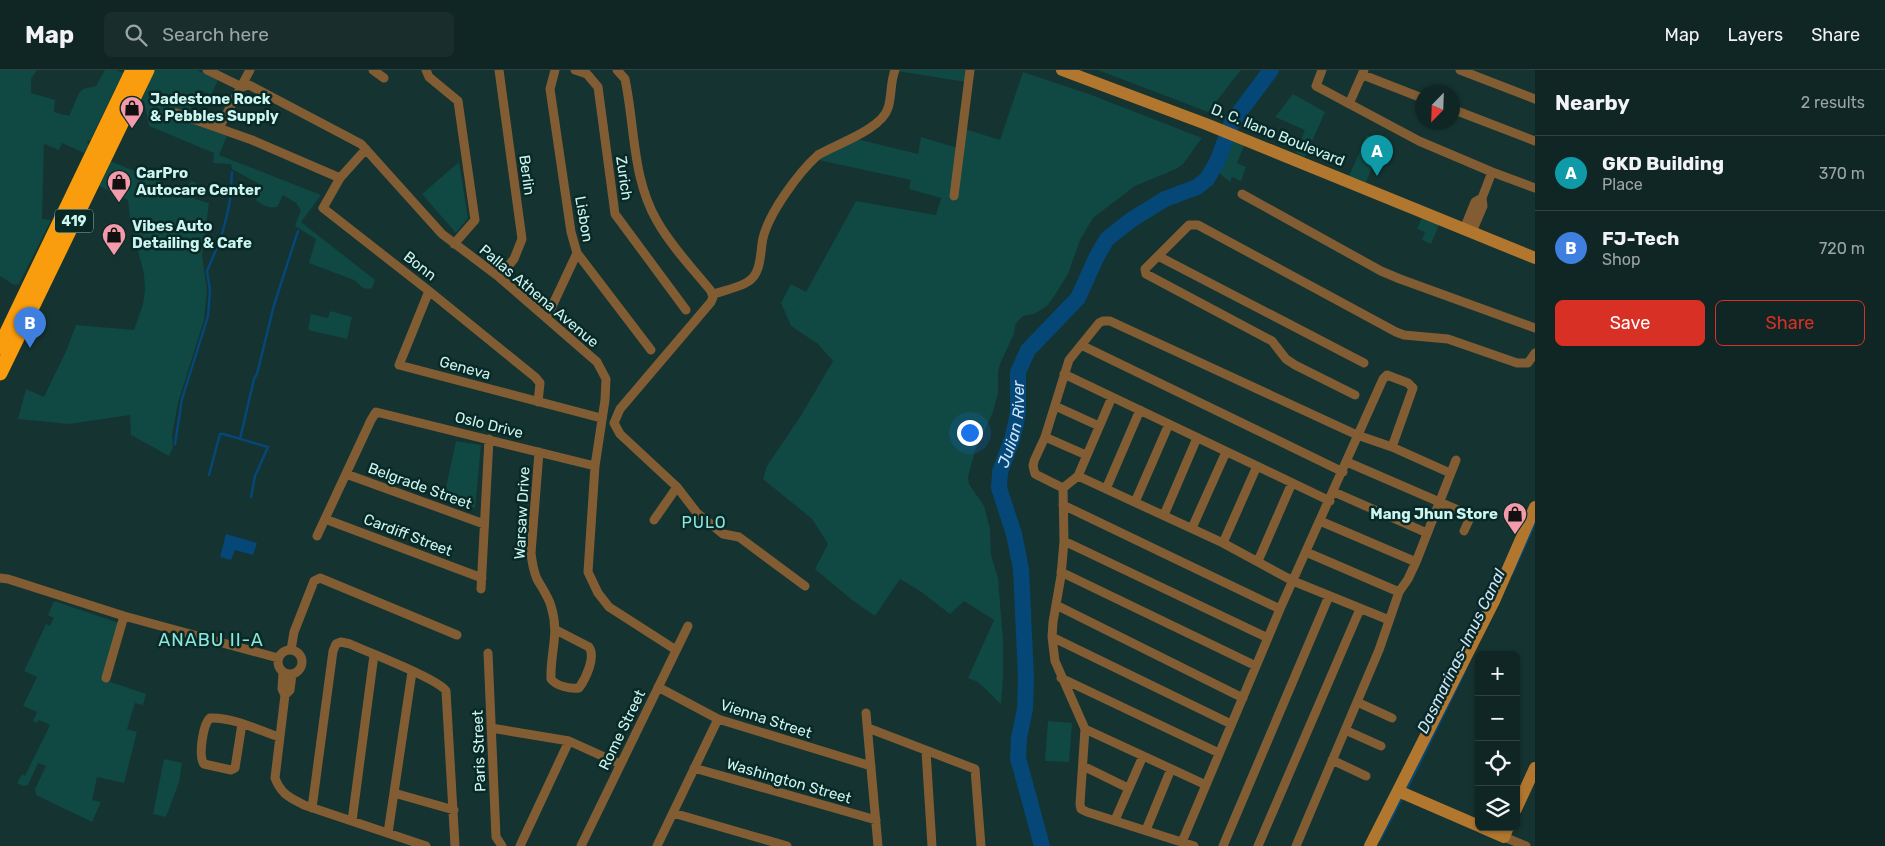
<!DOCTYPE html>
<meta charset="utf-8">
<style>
body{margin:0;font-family:Rubik,sans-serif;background:#192e2c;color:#f1f3f6}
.controls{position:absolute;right:15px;bottom:15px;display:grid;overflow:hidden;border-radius:8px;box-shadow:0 1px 4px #0004}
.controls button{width:45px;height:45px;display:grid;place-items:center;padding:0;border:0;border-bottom:1px solid #304341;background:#102624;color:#f1f3f6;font:25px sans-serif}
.compass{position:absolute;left:1415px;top:15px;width:45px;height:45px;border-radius:50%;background:#102624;box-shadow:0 1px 4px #0004;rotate:203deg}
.you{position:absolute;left:969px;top:362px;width:18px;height:18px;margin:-12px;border:4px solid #fff;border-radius:50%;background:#1a73e8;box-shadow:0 0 0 8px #1a73e833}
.badge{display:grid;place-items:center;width:32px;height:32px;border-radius:50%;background:#d93025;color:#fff;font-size:16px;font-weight:700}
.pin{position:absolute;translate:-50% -41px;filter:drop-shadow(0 1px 2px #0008)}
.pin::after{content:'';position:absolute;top:26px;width:18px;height:15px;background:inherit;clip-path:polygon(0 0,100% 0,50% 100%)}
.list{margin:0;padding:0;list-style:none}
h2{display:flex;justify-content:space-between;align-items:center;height:65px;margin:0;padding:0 20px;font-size:21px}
h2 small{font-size:16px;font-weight:400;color:#9ca5a6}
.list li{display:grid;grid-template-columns:32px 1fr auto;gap:15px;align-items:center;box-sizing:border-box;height:75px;padding:0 20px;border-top:1px solid #304341}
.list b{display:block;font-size:19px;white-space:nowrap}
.list p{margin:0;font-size:16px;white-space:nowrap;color:#9ca5a6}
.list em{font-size:16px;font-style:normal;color:#9ca5a6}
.actions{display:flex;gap:10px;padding:15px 20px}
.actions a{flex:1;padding:11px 0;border:1px solid #d93025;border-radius:8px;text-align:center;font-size:18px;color:#d93025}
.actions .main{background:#d93025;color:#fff}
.icon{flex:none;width:28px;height:28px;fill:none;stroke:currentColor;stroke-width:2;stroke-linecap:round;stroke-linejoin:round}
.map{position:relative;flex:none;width:1535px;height:776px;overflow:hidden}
header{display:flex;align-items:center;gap:30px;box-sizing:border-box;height:70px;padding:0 25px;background:#102624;border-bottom:1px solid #304341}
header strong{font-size:24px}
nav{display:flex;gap:28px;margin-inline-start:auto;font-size:18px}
.search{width:350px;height:45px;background:#192e2c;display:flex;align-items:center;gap:12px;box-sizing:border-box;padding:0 18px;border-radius:8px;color:#9ca5a6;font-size:19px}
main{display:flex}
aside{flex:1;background:#102624}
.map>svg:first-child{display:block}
.green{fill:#104843}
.water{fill:#054777}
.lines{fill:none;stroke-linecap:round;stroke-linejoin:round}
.stream{stroke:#054777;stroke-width:2.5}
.river{stroke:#054777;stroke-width:16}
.street{stroke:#825d34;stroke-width:9}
.secondary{stroke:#b2772f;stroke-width:12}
.highway{stroke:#f99c0d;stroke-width:15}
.labels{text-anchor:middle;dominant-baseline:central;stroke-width:5;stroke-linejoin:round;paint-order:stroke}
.shield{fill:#0a2926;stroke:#90b8b3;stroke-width:1}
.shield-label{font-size:14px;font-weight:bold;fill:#caf5f0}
.poi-label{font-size:15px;font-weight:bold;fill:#caf5f0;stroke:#0a2926;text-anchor:start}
.street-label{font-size:15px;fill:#caf5f0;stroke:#0a2926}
.water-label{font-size:16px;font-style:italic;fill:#cde4fb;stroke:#0a2926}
.neighbourhood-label{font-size:16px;letter-spacing:1px;fill:#8ae7de;stroke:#0a2926}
.quarter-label{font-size:18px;letter-spacing:1px;fill:#8ae7de;stroke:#0a2926}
</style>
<header>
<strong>Map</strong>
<div class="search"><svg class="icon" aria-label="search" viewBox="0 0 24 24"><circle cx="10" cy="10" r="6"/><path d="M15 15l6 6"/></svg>Search here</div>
<nav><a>Map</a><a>Layers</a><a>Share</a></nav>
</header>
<main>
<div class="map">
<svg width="1535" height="776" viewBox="0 0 1535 776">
<rect width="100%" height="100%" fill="#153330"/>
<path class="green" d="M0,0h37l-6,9v14l24,7 -1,12 15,4 10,-23 4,-4 13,-3 9,-16h11l7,3 -33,68 -2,-1 -1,3 2,1 -5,9 -22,-10 -3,7 -15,-6 -2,75 9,1 -32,64 -5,1 -14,-9z
M155,0h42l21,10 -7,15 -10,-5 -13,23 -15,-5 -2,7 56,21 -8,19 102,40 -20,27 74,58 -3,8 -4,1 -5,-1 -9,-8 -45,-17 7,-24 -21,-13 6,-16 -5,-7 -13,-8 -6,12c-9,1 -14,-1 -21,-7l5,-15 -29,-16 -1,-5 -18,-1 1,-10 -65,-27 -5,-25 -3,-1z
M891,0h77l-2,12z
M1098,0h143l-33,42z
M1023,2l66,22 113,44 -19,26 -7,5 -41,17 -42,32 -13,22 -12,34 -13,21 -8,11 -13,8 -11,2 -4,4 -4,5 -1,9 -14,30 -2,8v21l-5,19 -18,39 -7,26 1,7 15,22 6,23 1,26 7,23 5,62v38l-2,26 -23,-22 -10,-4 26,-58 -30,-19 -14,13 -30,-23 -20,-12 -25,37 -23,-16 -37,-31 13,-25 -16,-25 -49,-40 4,-13 35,-52 31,-53 -15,-17 -27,-18 -10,-23 10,-19 15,8 50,-91 80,14 5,-17 -32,-9 2,-9 -102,-22 9,-8 27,-14 73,18 3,-17 37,11 -6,52 4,1 9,-72 35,11z
M1293,24l32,18 -20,45 -9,-4 9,-23 -30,-13z
M1367,65l15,8 -16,39 -17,-6z
M1232,70l12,6 -7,17 9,4 -5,14 -9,-4 -2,5 -11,-9z
M110,91l27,11 20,-2 7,24 22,-8 6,-5 5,3 -2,15 14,4 -7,52 5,35 -3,30 -26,83 -6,32 1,12 -4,9 -38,-21 -1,-20 -61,9 -51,-5 8,-30 18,8 23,-48 9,-24 58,5 9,-26 2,-14 -1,-16 -14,-54 -2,-20 -29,-14z
M459,92l9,56 -12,15 -34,-39z
M1422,148l17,7 -8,19 -9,-4 3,-8 -8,-3z
M330,241l22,6 -5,22 -39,-9 3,-16 17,4z
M456,371l25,4 -6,63 -31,-11z
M54,531l65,22 -17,56 44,15 -3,11 -8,-2 -8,26 10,3 -13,51 -27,-6 -5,23 9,2 -9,20 -56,-27 -1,-6 11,-23 -8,-3 -10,22 -5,1 -6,-3 5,-9 3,2 25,-51 -11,-5 -2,3 -4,-2 4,-9 -14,-6 14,-29 -13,-6 22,-47 4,2 4,-8 -6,-3z
M1048,651l24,2 -3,39 -24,-1z
M164,689l18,4 -3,19 -13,35 -13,-3z"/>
<path class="water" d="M226,464l31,9 -4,12 -18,-5 -4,10 -11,-3z"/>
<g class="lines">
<path class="stream" d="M240,369l14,-60 3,-5 17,-69 24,-74
M175,374l7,-45 26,-83 2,-26 -3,-19 14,-33 6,-23 3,-15 2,-28
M209,405l11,-41h3l45,13 -13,29 -4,21
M1512,504l23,-51
M1407,719l59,-120
M1380,770l22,-42"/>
<path class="river" id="s1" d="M1042,776l-24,-88 1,-20 6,-29 1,-31 -5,-109 -7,-35 -15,-46 1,-16 12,-33 4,-16 2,-12v-39l10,-22 50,-52 19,-42 10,-17 24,-19 34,-21 32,-12 10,-8 10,-17 15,-40 39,-52"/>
<path class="street" d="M207,0l35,17 7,-2 112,59 81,90 57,43 98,85 9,17 -1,21 -10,66 -7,106 10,21 11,14 67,43
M373,0l11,8
M426,0l3,7 29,24 17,119 -21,24
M555,0l-5,19 21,143 6,21 74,97
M575,0l12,4 11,13 17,127 71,96
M617,0l8,9c10,47 7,99 32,142 14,25 36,48 54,70l2,6 -2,5 -91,107 -6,14 6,11 57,53 20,26 26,21 16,3 66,49
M1322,0l-6,16 103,55 73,31 43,16
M1460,0l75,29
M1363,5l59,23
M1349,34l15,-34
M1452,39l83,32
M176,43l76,27 88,38
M219,58l31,-58
M366,79l-26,29 -17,30 106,83 106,86 5,6 -2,19
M1242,124l139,77 19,8 135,49
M954,126l16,-126
M1464,159l11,-27 7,-4
M1472,162l11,-26 -1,-8 10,-26
M1158,186l206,107
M499,207l15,-18 8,-20 -23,-169
M429,221l-30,74 202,53
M713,224c10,-3 28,-7 36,-13 13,-9 11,-30 14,-43 6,-25 35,-65 55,-83 19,-11 64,-26 70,-47 4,-12 2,-25 7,-38
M547,247l30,-64
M1081,275l262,127
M1064,304l266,127
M1355,325l-60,-30 -9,-6 -14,-18 -126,-67 -1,-5 44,-44h9l198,107 8,3 44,4 69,24h11l7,-10
M1055,336l44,20
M1045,367l41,18
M539,382l-8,101c1,9 2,17 6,26 5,9 11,17 14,27 9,29 -1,45 0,73 5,7 19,10 28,9 7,-10 17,-31 10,-41l-33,-17
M1347,392l120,52 2,6 -5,11
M346,404l138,50
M1078,406l145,67 70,38 96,39
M1063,418l-28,-14 -2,-8 1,-5 11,-24 24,-77 30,-37 4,-2h7l247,114 35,12 58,26
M1063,418l1,53 -3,35 -8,46 -1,15 3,24 30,68 -5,75 1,5 6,3 107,34
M1063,418l15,-12 34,-79
M1106,419l34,-79
M1334,422l93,41
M1135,432l34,-78
M1063,435l217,104
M1164,445l33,-77
M325,449l157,59
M654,450l23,-33
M1320,451l96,41
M1192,458l34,-76
M317,466l54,-116 5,-8 219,54
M1064,471l204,97
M1223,473l34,-77
M1306,482l93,40
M1258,491l34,-78
M1061,502l195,94
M0,508l8,1 116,37 154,42
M481,519l8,-150
M1056,535l187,93
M1052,567l179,87
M278 592a12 12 0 1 1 24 0a12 12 0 1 1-24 0Z
M291,580l3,-18 20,-51 6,-3 137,57
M488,583l8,184 6,9
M283,603l-1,16 3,6 -10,83c6,16 14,19 29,27l122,41
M106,608l18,-62
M1061,608l158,75
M658,617l60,32 153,47
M285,625l5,-5 2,-15
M1357,632l35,16
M866,643l12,133
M242,654l-7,44 -4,2 -27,-6c-6,-8 -1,-40 6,-46 23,-1 48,12 69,19
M491,658l78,13 51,23
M868,658l107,41 6,77
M1085,659l121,56
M1345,660l36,16
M926,681l6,95
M1332,690l34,16
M1083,696l45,22
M694,698l182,52
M394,723l60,17
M312,738l21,-157 3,-7 5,-2 9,2c17,8 89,35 96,47l9,155
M673,743l114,33
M1115,750l28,-64
M352,751l22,-166
M1146,760l25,-61
M388,763l24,-161
M1504,767l22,9
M1182,772l98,-233 103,-230 4,-4 21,8 5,5 -21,59
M520,776l49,-105
M581,776l107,-220
M657,776l61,-127
M1223,776l106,-250
M1258,776l102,-237
M1296,776l83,-196 20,-58 9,-13 8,-17 40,-102"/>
<path class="secondary" d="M1062,0l144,54 329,134
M1398,721l81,35
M1516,739l19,-41
M1481,757l23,10 4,-10
M1370,776l124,-245 41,-94"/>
<path class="highway" d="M0,277l133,-277
M0,303l147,-303"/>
</g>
<defs>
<g id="shop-pin" transform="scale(1.25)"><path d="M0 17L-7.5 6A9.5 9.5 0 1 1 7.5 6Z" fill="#f39aab" stroke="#0a2926"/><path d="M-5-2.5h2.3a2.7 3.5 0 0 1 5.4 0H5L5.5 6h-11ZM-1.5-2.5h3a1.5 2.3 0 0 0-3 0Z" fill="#111"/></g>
</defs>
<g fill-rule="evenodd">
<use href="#shop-pin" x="132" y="38"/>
<use href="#shop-pin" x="119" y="112"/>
<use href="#shop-pin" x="114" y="165"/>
<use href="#shop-pin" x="1515" y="444"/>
</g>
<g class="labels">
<rect class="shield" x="55" y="139.5" width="38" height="23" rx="4"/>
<g class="shield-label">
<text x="74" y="151">419</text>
</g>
<g class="poi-label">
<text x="150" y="29">Jadestone Rock<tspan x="150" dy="17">&amp; Pebbles Supply</tspan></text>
<text x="136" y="103">CarPro<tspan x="136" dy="17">Autocare Center</tspan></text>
<text x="132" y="156">Vibes Auto<tspan x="132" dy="17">Detailing &amp; Cafe</tspan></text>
<text x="1498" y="444" text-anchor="end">Mang Jhun Store</text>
</g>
<g class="street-label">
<text transform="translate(1278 65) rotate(22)">D. C. Ilano Boulevard</text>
<text transform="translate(527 105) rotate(82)">Berlin</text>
<text transform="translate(624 108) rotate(82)">Zurich</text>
<text transform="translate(584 149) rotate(80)">Lisbon</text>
<text transform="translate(420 196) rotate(38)">Bonn</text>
<text transform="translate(539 226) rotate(40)">Pallas Athena Avenue</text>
<text transform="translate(465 298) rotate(15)">Geneva</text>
<text transform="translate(489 355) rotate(14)">Oslo Drive</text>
<text transform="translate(420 416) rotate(20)">Belgrade Street</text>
<text transform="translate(522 443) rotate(-87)">Warsaw Drive</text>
<text transform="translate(408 465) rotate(21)">Cardiff Street</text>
<text transform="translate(766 649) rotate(18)">Vienna Street</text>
<text transform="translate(622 660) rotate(-64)">Rome Street</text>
<text transform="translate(479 681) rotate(-92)">Paris Street</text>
<text transform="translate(789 711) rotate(16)">Washington Street</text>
</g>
<g class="water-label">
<text stroke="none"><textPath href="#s1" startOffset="431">Julian River</textPath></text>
<text transform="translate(1461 581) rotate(-64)">Dasmarinas-Imus Canal</text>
</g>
<g class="neighbourhood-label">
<text x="704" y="452">PULO</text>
</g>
<g class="quarter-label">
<text x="211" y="570">ANABU II-A</text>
</g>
</g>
</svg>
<div class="controls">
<button>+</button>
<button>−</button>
<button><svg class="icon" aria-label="locate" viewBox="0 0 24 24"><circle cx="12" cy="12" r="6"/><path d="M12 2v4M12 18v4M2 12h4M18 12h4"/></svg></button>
<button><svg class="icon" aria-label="layers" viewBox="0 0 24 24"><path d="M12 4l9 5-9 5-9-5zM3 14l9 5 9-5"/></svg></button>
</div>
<svg class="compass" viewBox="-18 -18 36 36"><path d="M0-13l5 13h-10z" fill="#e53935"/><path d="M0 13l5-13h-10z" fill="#9ca5a6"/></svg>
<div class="you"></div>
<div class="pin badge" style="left:1377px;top:106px;background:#0f9aa8">A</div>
<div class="pin badge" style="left:30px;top:278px;background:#3f7fe0">B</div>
</div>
<aside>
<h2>Nearby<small>2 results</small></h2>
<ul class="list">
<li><span class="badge" style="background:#0f9aa8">A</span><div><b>GKD Building</b><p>Place</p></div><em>370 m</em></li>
<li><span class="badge" style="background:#3f7fe0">B</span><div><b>FJ-Tech</b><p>Shop</p></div><em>720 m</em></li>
</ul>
<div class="actions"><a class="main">Save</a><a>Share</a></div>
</aside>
</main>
